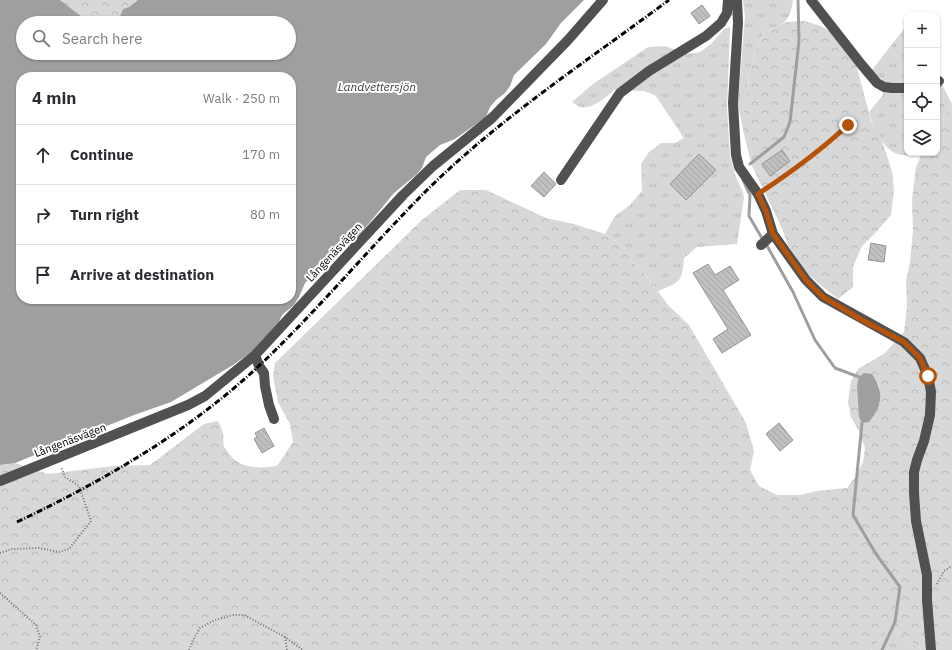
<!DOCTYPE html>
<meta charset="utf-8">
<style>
body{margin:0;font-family:"IBM Plex Sans",sans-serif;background:#f2f2f3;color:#2b2b33}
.controls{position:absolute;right:12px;top:12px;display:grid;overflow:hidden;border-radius:8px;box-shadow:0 1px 3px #0004}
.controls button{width:36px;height:36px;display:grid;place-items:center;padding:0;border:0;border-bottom:1px solid #e1e1e2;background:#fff;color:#2b2b33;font:20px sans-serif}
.stop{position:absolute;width:12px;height:12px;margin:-9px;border:3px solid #b45309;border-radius:50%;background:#fff}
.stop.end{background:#b45309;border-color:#fff;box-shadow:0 1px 4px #0008}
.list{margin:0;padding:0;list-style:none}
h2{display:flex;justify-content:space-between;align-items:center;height:52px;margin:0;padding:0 16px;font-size:17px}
h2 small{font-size:13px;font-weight:400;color:#7c7c81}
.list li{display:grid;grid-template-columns:26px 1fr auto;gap:12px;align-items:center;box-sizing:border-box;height:60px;padding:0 16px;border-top:1px solid #e1e1e2}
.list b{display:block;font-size:15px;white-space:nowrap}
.list em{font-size:13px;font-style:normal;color:#7c7c81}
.icon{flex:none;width:22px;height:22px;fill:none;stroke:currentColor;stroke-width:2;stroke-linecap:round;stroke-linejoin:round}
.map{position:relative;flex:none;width:952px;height:650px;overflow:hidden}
.search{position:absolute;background:#fff;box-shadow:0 1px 3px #0004;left:16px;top:16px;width:280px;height:44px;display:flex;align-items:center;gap:10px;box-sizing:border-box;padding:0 14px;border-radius:22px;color:#7c7c81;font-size:15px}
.panel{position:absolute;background:#fff;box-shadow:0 1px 3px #0004;left:16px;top:72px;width:280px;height:232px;border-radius:16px}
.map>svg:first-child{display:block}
.grass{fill:url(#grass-tufts)}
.forest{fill:url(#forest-crowns);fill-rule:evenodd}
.water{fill:#9f9f9f;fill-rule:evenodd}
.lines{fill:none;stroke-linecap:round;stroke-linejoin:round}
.stream{stroke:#9f9f9f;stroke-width:3}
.building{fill:url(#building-back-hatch);stroke:#959595}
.path{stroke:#737373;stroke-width:2;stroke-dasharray:1 2;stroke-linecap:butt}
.minor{stroke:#515151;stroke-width:10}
.rail{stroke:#000;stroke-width:3;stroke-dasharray:6 2 1 2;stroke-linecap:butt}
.route{stroke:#b45309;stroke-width:5}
.labels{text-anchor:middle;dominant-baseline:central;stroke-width:4;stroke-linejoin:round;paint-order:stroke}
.street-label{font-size:11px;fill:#000;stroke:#fff}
.water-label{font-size:12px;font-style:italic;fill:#404040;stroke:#fff}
</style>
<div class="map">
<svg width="952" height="650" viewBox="0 0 952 650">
<defs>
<pattern id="grass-tufts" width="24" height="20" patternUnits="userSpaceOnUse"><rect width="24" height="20" fill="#d8d8d8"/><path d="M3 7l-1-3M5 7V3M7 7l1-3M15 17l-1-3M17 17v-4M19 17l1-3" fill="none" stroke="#b8b8b8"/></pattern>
<pattern id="forest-crowns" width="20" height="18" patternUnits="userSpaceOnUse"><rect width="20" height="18" fill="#d8d8d8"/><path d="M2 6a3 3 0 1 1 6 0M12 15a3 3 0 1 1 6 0" fill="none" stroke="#b8b8b8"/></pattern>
<pattern id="building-back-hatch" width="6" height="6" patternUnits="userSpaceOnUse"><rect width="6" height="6" fill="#c0c0c0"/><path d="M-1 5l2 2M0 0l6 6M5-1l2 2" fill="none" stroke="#a3a3a3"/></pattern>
</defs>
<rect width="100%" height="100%" fill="#fff"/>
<path class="grass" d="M743,0h50c-3,24 -10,23 -30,33l-13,36 -3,20 -4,41 -5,-27 7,-87z
M907,25v128h7l-3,3c-5,-1 -12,-1 -16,-3 -13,-6 -23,-28 -26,-41l14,-17v-14l-11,-11z
M730,27l-3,81 3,47 5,20 8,17 1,6 -7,46 -40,3 -13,11c-2,25 -4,24 -26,33l-11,-15 -16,-16 -8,-13 -18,-13 10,-18 15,-11 12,-14 -1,-27 8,-12 12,-9h14l9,-5 -29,-43 -11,-4 -30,-1c-8,7 -22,20 -34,17 -2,-1 -5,-3 -8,-5l21,-18 55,-37 17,-1 22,8 13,-2 11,-8 13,-15z
M937,75l15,29 -15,22z
M892,626l29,24h-50z"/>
<path class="forest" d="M60,0h78l-9,7 -6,2 -3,7 -5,7h-25z
M804,21l17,5 11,7 24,31 15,57 11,20 10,30 2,19 -3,25 -14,16 -15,15 -9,21v20l-15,12 -32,-26 -18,-28 -7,-19 -29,-60 -9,-36 1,-19 6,-42 13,-36 23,-11z
M952,104v546h-31l-29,-24 -21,24h-871v-185l15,-2 33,11 65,-8 37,-1 54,-41 14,-3c2,4 4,8 5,12 1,5 -1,11 2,15 12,21 31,21 52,18l16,-24 -3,-18 -12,-22 -5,-26 2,-13 147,-143 38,-30h26l60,28 28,6 31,10 18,13 8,13 16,16 21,29 21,20 57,98 8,28 -4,19 9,16 18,9h23l17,-4 30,-3 9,-12 7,-14 2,-14 -6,-17 -8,-14 -3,-15 3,-21 7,-12 27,-16 19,-21 3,-24 -1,-27 4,-19 3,-31 -1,-31 4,-33 6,-14h15v-27zM857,385h22l1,19 -22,-8z"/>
<path class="water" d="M0,0h60l30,23h-67v30h266v-30h-174l5,-7 3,-7 6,-2 9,-7h446l-23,23 -15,21 -32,31 -4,11 -5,7 -9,7 -6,7 -4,10 -31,22 -15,6 -14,12 -4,11 -6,7 -22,18 -38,46 -14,10 -37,34 -6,14 -5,8 -12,10 -3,7 -29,31 -17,12 -62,37 -37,13 -119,48 -15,2zM21,77h270v222h-270z
M864,373l8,1c12,19 11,30 -3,48l-7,1 -3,-6 -2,-32 2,-8z"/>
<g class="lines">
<path class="stream" d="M750,164l34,-27 6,-15 9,-81 -1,-41
M743,180l7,15 -1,21 14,24
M766,244l27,48 22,48 20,28 24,9
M862,423l-9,92 23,39 24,33 -5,35 -13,28"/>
</g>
<path class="building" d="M702,5l8,11 -11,8 -8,-11z
M782,150l8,11 -20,15 -8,-12z
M699,154l17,16 -30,30 -16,-16z
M544,172l12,12 -12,13 -13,-11z
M871,243l15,3 -2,16 -16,-2z
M708,264l7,11 15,-9 9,14 -16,10 28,45 -29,18 -9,-14 15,-10 -35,-56z
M779,423l14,17 -13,11 -14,-17z
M264,428l10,18 -12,7 -8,-14 3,-2 -2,-4z"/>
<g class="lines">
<path class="path" d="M766,189c29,-19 56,-40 82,-64
M0,553l12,-4 27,-1 20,4 10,-3 22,-28 -12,-35 -14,-9 -4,-10
M937,584l7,-13 8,-5
M0,593l36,32 4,12 -4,13
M285,637l2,13
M189,650l4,-10 7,-12 15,-8 18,-5h11l41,22 18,13"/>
<path class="minor" d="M737,0l1,23 -5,80 3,52 3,12 19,27 8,17 7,23 33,46 17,17 81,45 16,16 8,18 3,16 -1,23 -6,26 -7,19 -3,12v21l2,28 11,54v25l4,50
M811,0l50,64 16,19 7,4 8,1h15
M937,82l2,-1
M561,180l59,-87 29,-22 57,-35 15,-13 6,-10 1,-13
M761,245l12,-11
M255,355l4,11 5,7 1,13 4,19 5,14
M0,481l188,-76 17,-9 50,-41 148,-160 30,-29 59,-48 76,-78 35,-40"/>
<path class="rail" d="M17,522c88,-42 173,-91 244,-158 58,-55 109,-117 166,-174 73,-72 160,-129 242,-190"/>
</g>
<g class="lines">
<path class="route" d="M848,125c-28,26 -58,48 -90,69l8,17 7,23 33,46 17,17 39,23 42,22 16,16 8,18"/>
</g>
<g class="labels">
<g class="street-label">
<text transform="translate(334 252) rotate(-47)">Långenäsvägen</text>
<text transform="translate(70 440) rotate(-21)">Långenäsvägen</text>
</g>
<g class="water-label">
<text x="377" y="86">Landvettersjön</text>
</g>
</g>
</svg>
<div class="controls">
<button>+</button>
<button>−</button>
<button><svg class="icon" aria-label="locate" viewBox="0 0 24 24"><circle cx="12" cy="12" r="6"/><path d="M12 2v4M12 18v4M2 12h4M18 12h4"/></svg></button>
<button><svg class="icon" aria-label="layers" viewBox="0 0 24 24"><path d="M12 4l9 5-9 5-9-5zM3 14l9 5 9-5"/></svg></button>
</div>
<div class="stop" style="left:928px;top:376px"></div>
<div class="stop end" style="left:848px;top:125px"></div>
<div class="search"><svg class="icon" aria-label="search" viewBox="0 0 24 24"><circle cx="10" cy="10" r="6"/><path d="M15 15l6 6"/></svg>Search here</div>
<section class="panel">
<h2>4 min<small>Walk · 250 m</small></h2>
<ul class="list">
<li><svg class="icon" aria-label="ahead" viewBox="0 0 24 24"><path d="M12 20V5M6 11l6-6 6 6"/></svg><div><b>Continue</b></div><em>170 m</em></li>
<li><svg class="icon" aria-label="right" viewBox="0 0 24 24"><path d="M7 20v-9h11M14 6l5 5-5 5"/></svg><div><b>Turn right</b></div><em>80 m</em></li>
<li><svg class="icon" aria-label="arrive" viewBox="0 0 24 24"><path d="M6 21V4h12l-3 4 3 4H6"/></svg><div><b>Arrive at destination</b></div></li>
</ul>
</section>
</div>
